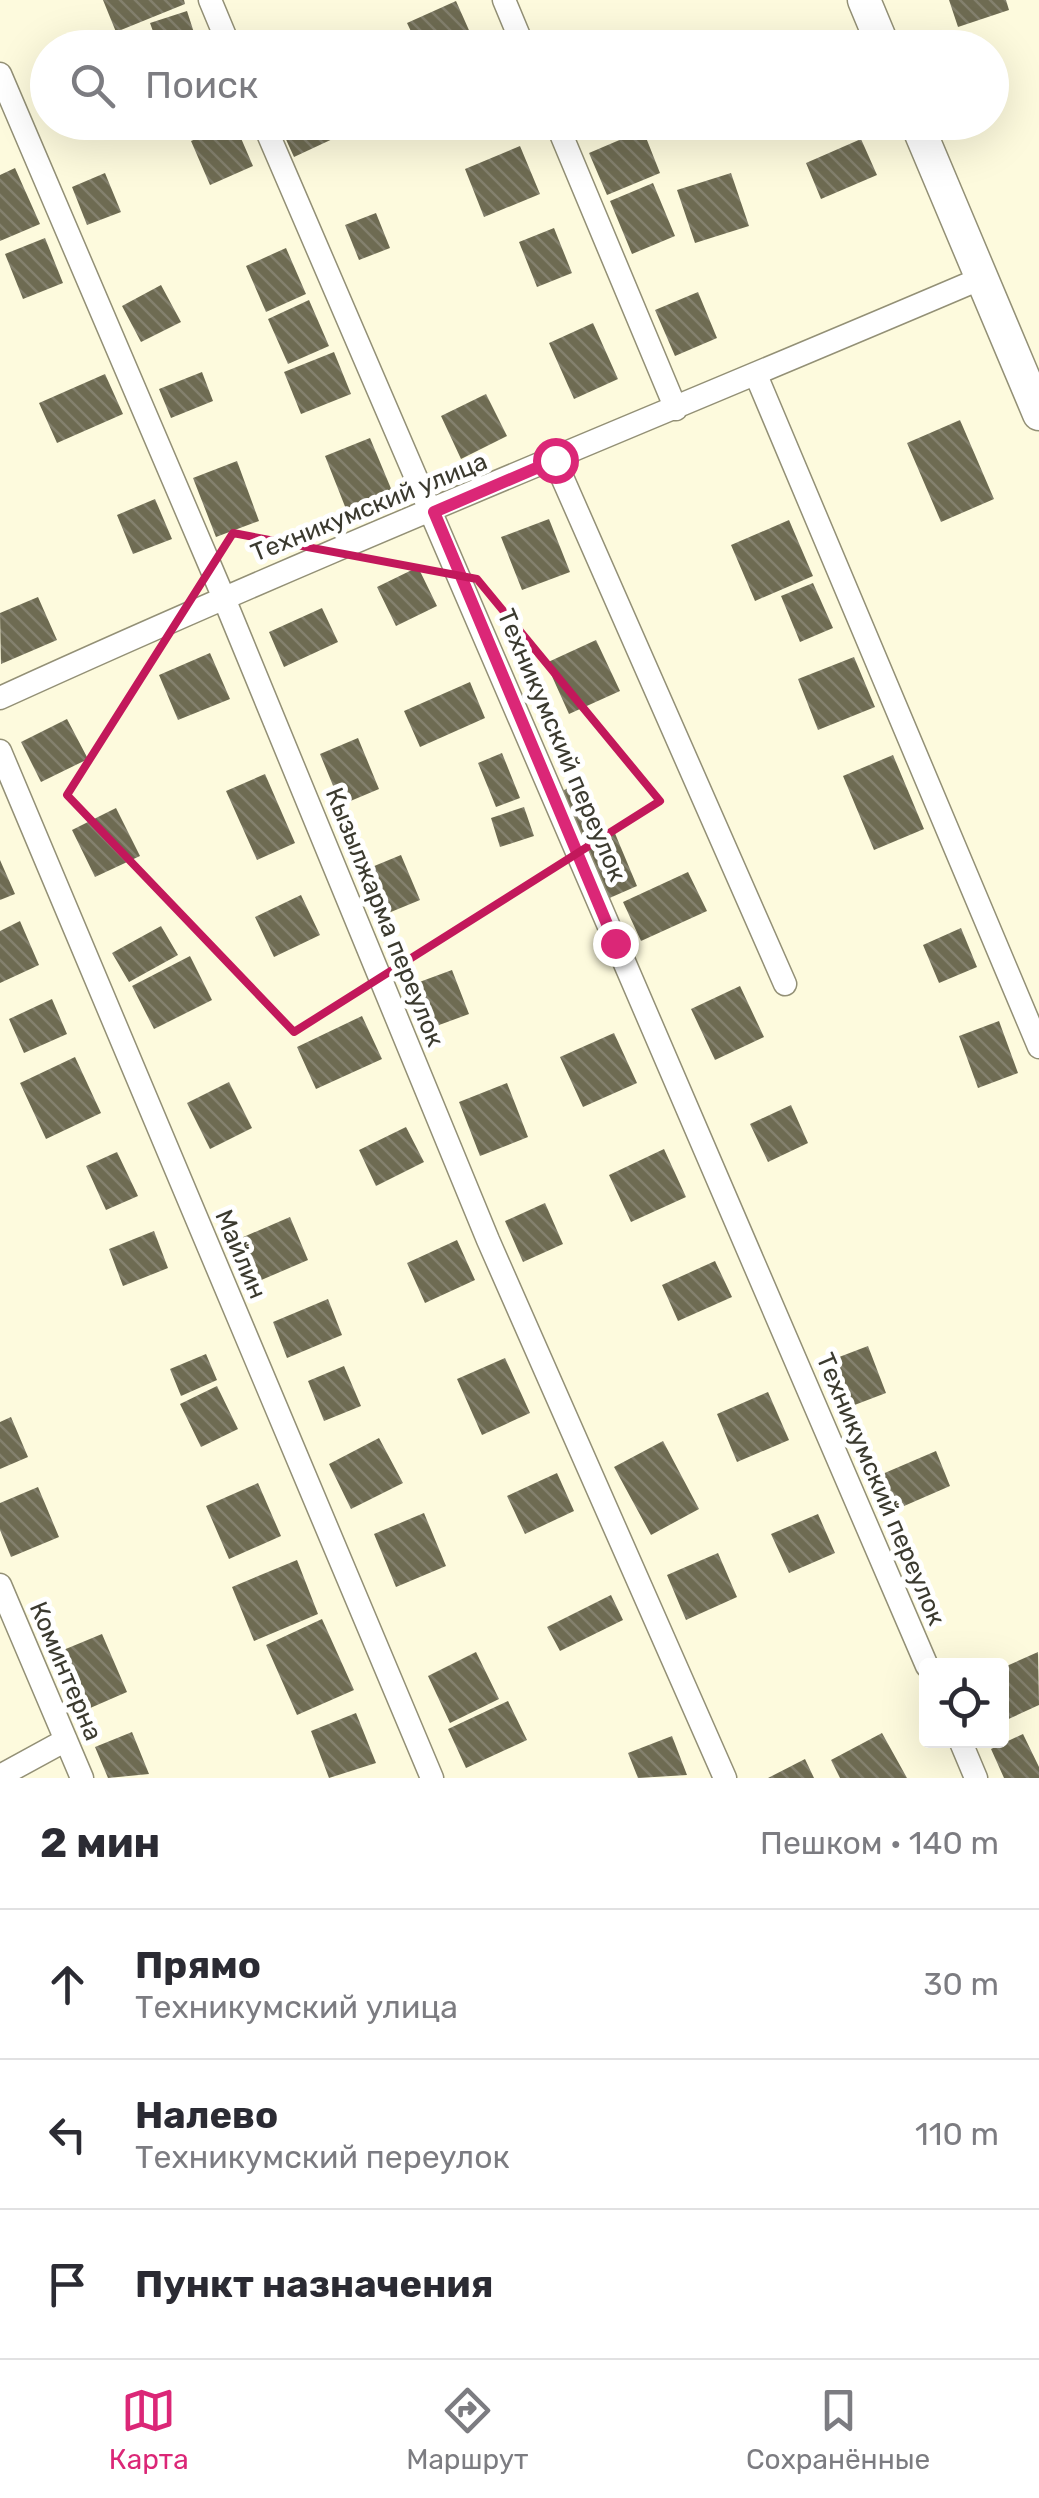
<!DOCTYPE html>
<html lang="ru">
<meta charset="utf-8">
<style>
body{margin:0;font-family:Rubik,sans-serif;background:#f7f7f7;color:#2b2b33}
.controls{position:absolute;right:30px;bottom:30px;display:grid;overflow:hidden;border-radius:10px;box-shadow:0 10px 40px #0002}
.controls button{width:90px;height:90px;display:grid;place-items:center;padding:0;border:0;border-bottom:2px solid #e1e1e2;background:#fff;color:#2b2b33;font:50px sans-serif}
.stop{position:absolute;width:30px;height:30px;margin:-22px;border:8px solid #db2777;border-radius:50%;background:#fff}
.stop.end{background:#db2777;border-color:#fff;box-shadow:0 2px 10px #0008}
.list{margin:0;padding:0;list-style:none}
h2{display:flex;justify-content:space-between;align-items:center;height:130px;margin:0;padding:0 40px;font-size:42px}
h2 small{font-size:32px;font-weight:400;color:#7c7c81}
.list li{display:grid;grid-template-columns:65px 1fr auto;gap:30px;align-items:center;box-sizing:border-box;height:150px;padding:0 40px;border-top:2px solid #e1e1e2}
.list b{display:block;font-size:38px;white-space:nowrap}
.list p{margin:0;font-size:32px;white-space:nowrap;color:#7c7c81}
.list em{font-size:32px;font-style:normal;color:#7c7c81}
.icon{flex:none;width:55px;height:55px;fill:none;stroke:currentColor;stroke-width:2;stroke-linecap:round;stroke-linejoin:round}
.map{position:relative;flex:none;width:1039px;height:1778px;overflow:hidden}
.search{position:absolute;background:#fff;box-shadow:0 10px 40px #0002;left:30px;right:30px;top:30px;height:110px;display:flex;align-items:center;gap:25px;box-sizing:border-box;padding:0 35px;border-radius:55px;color:#7c7c81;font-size:38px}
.sheet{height:580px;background:#fff}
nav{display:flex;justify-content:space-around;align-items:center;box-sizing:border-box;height:140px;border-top:2px solid #e1e1e2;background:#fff;font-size:28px;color:#7c7c81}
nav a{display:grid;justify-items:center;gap:5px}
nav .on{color:#db2777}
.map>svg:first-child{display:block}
.building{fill:url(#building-back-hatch)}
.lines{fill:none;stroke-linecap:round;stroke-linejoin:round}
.street-casing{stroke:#939076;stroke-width:25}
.secondary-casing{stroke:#939076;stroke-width:35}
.street{stroke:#fff;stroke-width:22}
.secondary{stroke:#fff;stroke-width:32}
.route{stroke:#db2777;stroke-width:12}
.marked{fill:none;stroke:#c2185b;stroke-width:8;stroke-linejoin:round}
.labels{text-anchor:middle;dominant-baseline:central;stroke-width:10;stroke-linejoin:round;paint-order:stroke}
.street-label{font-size:25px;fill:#3b3a2f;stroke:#fff}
</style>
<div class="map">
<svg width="1039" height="1778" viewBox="0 0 1039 1778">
<defs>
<pattern id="building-back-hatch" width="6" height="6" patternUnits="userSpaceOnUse" patternTransform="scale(2.5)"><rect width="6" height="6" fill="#6e6b52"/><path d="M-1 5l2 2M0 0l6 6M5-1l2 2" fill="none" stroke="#84816e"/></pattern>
</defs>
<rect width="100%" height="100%" fill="#fdfadd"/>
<path class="building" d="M103,0h81l1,4 -69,28z
M949,0h57l3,10 -51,17z
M456,1l20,45 -57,2 -12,-25z
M187,11l12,37h-40l-9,-25z
M234,122l19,44 -43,19 -19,-44z
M278,122h54l7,14 -45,21z
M444,122h39l-32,16z
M643,130l17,43 -53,22 -18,-42z
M861,139l16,36 -56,24 -15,-36z
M520,146l20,48 -56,23 -19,-48z
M15,168l25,56 -40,17v-66z
M105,173l16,39 -34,13 -15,-38z
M731,173l18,53 -54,17 -18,-53z
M653,183l22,53 -43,18 -22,-53z
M376,213l14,35 -31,12 -14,-35z
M554,228l18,45 -35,14 -18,-45z
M45,238l18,45 -40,16 -18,-45z
M286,248l20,46 -40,18 -20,-46z
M161,285l20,37 -40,20 -19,-36z
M698,292l19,46 -42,18 -20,-46z
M309,300l20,46 -41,18 -20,-45z
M593,323l25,56 -44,20 -25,-56z
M334,352l17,42 -50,20 -17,-42z
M202,372l11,29 -42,17 -12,-29z
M105,374l18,40 -66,29 -18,-40z
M486,394l21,42 -46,23 -20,-43z
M960,420l34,79 -53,23 -34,-79z
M370,438l22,53 -46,18 -21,-53z
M237,461l22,60 -43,16 -23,-59z
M155,499l17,40 -39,15 -16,-39z
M549,519l21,53 -48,18 -21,-53z
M789,520l24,56 -58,25 -24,-56z
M418,567l19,39 -41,20 -19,-39z
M813,583l20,45 -33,14 -19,-46z
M38,597l19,43 -56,24 -1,-51z
M322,608l16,34 -54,25 -15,-35z
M596,640l24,51 -51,23 -23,-51z
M210,653l20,46 -52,21 -19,-45z
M854,657l21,50 -57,23 -20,-51z
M470,682l15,36 -65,29 -16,-36z
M67,719l21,40 -47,23 -20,-40z
M358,738l21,51 -38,16 -21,-51z
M502,753l18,45 -24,9 -18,-44z
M893,755l31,74 -50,21 -31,-74z
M265,774l30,69 -38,17 -31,-69z
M583,781l20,42 -23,11 -20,-42z
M524,807l10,29 -34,11 -9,-29z
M116,808l24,48 -45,21 -23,-47z
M614,831l23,55 -32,14 -24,-55z
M401,855l19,45 -34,14 -19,-45z
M0,860l15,34 -15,6z
M688,872l19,39 -66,30 -18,-39z
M301,895l19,40 -46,22 -19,-40z
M20,921l19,44 -39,18v-52z
M161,926l17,29 -49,27 -17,-29z
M961,928l16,39 -38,16 -16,-38z
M190,956l22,44 -58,29 -22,-43z
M452,970l17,44 -38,14 -17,-44z
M740,986l24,51 -49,23 -24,-51z
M52,999l15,35 -43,19 -15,-34z
M362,1016l20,43 -66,30 -19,-42z
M999,1021l19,52 -40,15 -19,-52z
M614,1033l23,50 -54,24 -23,-50z
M75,1057l26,56 -55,26 -26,-56z
M229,1082l23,46 -42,21 -23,-46z
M507,1083l21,54 -48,19 -21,-54z
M791,1105l17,38 -40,19 -18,-38z
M406,1127l18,35 -48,24 -17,-36z
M664,1149l22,48 -55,25 -22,-47z
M117,1152l21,44 -32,14 -20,-44z
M545,1203l18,41 -40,18 -18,-41z
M290,1217l18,43 -49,21 -18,-43z
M154,1231l14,37 -45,18 -14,-37z
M457,1240l18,40 -50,23 -18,-40z
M715,1261l17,36 -54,24 -16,-36z
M328,1299l14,36 -55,23 -14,-36z
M868,1346l18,47 -42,16 -18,-47z
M206,1354l11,26 -36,16 -11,-27z
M505,1358l25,55 -48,22 -25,-56z
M344,1366l17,40 -37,15 -16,-40z
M217,1386l21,43 -37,18 -21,-43z
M768,1392l21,48 -52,22 -20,-48z
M11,1417l17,40 -28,12v-47z
M379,1438l24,45 -52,26 -22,-45z
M663,1441l36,68 -48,26 -37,-68z
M936,1451l14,35 -62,27 -15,-35z
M557,1473l17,38 -49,23 -18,-38z
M258,1483l23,53 -52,23 -23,-53z
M38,1487l21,50 -48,20 -11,-27v-27z
M424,1513l22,53 -50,21 -22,-53z
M818,1514l17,39 -46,20 -18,-39z
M718,1553l19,44 -51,23 -19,-45z
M297,1560l21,54 -64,27 -22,-54z
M611,1595l12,25 -63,31 -13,-24z
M322,1619l32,71 -57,25 -31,-70z
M102,1634l25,58 -46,20 -25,-59z
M476,1652l23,47 -49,24 -22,-47z
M1038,1652l1,53 -37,17v-54z
M508,1701l19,39 -61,28 -18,-39z
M356,1713l20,50 -47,15 -18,-47z
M132,1732l17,42 -41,4 -13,-31z
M882,1733l25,45h-67l-9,-18z
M1023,1734l16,33v11h-35l-13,-29z
M672,1736l15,39 -49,3 -10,-25z
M805,1759l9,19h-46z"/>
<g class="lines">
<g class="street-casing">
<path id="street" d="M210,0l20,48
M504,0l20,48
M0,74l223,522 265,644 237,538
M263,122l664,1544
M556,122l120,287
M756,375l283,672
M555,461l230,523
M0,698c324,-148 654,-280 982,-420
M0,751l432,1027
M0,1585l82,193
M960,1740l16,38
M0,1776l66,-36"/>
</g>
<g class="secondary-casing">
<path id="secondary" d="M864,0l20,48
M916,122l123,292"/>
</g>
<use href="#street" class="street"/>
<use href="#secondary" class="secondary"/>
</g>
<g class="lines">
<path class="route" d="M555,460l-121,52 181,431"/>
</g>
<path class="marked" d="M233,533l244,46 183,222 -366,231 -227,-237z"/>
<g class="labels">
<g class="street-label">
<text transform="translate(369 507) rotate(-22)">Техникумский улица</text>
<text transform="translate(562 745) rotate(67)">Техникумский переулок</text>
<text transform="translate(385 917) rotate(68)">Кызылжарма переулок</text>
<text transform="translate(241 1254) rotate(67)">Майлин</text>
<text transform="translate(881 1489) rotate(67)">Техникумский переулок</text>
<text transform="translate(66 1671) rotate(67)">Коминтерна</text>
</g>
</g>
</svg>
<div class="controls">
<button><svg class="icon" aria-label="locate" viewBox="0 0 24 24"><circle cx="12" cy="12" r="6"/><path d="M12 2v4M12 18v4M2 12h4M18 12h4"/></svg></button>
</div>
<div class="stop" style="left:555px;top:460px"></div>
<div class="stop end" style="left:615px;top:943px"></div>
<div class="search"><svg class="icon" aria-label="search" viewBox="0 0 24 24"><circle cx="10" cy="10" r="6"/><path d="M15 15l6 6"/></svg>Поиск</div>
</div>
<section class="sheet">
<h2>2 мин<small>Пешком · 140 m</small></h2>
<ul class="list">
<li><svg class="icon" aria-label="ahead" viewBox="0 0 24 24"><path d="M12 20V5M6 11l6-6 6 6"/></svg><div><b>Прямо</b><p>Техникумский улица</p></div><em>30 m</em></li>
<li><svg class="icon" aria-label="left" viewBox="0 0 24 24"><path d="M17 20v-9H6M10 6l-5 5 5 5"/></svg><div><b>Налево</b><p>Техникумский переулок</p></div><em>110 m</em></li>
<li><svg class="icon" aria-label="arrive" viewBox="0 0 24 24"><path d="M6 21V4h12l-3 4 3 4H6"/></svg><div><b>Пункт назначения</b></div></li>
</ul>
</section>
<nav>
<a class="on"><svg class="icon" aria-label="map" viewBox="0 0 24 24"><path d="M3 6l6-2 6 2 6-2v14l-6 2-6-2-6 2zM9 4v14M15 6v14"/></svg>Карта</a>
<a><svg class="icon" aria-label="directions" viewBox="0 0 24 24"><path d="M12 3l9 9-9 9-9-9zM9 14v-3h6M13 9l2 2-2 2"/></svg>Маршрут</a>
<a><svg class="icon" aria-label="saved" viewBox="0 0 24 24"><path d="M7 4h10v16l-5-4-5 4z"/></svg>Сохранённые</a>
</nav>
